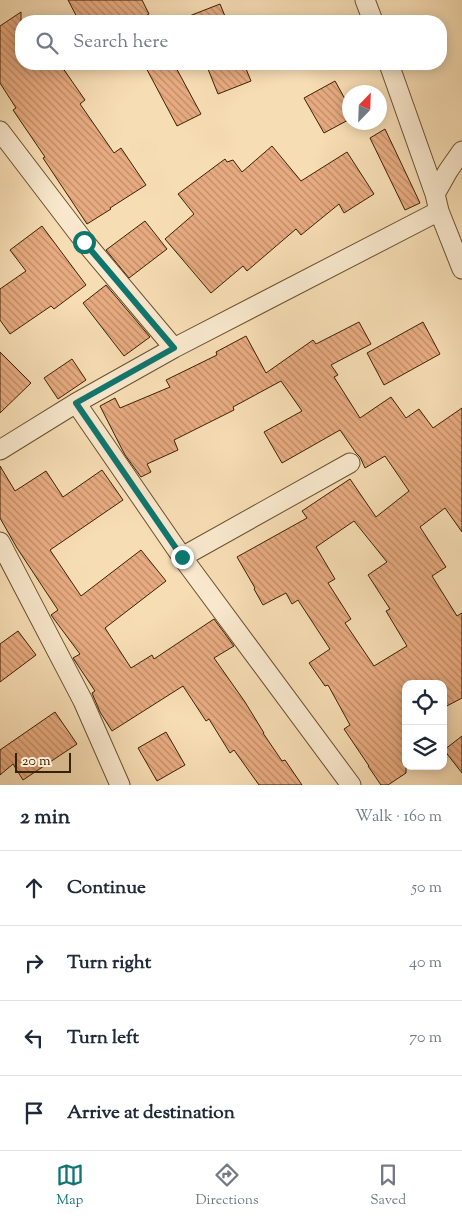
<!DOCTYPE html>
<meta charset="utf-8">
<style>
body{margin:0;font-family:"Sorts Mill Goudy",serif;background:#f2f2f3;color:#1f2937}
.controls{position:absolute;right:15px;bottom:15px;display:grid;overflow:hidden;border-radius:10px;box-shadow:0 2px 12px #0003}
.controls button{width:45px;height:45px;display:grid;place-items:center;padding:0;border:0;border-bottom:1px solid #e0e1e3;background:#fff;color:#1f2937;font:25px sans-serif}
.compass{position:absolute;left:342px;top:85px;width:45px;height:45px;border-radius:50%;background:#fff;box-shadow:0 2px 12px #0003;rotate:23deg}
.scale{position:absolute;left:15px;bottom:12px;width:56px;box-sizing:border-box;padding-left:5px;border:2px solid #3b2103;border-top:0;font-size:14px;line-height:18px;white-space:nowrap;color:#3b2103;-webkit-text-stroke:4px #fae9ce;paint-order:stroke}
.stop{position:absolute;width:15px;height:15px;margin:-11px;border:4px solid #0f766e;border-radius:50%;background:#fff}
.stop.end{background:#0f766e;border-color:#fff;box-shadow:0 1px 5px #0008}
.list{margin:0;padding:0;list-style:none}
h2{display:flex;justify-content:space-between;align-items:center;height:65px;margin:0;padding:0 20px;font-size:21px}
h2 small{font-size:16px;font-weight:400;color:#747a83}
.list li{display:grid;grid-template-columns:32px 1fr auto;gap:15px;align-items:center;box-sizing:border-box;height:75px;padding:0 20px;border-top:1px solid #e0e1e3}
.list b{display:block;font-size:19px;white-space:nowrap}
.list em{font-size:16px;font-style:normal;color:#747a83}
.icon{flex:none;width:28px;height:28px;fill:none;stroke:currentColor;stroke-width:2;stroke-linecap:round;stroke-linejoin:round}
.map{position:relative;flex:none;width:462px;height:785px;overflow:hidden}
.search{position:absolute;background:#fff;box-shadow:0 2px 12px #0003;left:15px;right:15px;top:15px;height:55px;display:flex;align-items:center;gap:12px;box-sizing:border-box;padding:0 18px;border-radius:20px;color:#747a83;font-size:19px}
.sheet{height:365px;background:#fff}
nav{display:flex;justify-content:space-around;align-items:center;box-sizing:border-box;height:70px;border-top:1px solid #e0e1e3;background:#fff;font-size:14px;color:#747a83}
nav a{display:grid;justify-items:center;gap:2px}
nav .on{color:#0f766e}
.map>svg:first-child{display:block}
.building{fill:url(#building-back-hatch);stroke:#3b2103;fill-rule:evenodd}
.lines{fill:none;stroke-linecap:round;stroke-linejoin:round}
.street-casing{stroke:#6a502f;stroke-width:21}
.street{stroke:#fae9ce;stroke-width:19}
.route{stroke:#0f766e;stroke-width:6}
</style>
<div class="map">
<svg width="462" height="785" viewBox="0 0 462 785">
<defs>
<pattern id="building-back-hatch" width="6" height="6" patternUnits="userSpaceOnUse" patternTransform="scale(1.25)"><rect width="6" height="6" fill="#e8ab81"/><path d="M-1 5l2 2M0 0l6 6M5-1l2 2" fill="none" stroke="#bd8b67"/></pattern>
</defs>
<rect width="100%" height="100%" fill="#f7ddb4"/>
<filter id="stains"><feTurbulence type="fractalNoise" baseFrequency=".004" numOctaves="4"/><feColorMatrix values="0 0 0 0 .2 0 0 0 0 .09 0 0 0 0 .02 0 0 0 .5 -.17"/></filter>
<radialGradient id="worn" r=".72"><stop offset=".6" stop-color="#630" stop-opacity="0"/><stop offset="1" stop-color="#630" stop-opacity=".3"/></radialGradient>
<path class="building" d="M68,0h74l7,14 -13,7h-57z
M220,4l7,17h-48v-1z
M21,12v52h39l25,36 -5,4 34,49 7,-5 25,37 -36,23 1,1 -24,15 -44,-66 2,-1 -32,-47 3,-2 -16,-25v-57z
M144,64h30l27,50 -24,12z
M206,64h38l7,17 -33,13z
M335,81l15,27v11l-26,14 -20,-35z
M385,129l35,74 -15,7 -35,-72z
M272,146l29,35 46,-29 27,42 -30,19 -5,-9 -38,31 -5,-6 -49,42 -4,-5 -32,27 -46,-54 29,-25 -16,-20 47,-35 2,3 6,-2 9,12z
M145,221l22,28 -38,29 -23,-28z
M42,226l44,59 -32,24 -3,-3 -41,28 -10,-14v-31l26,-18 -16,-21z
M106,285l44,52 -26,19 -41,-53z
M359,322l12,22 -40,21 7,10 -4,2 26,41 31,-21 15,21 13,-9 14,19 29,-20v124l-17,-24 -25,19 26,40 -14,9 25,40 5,-3v85l-19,10v-24h-37v89l-18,12h-7l-13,-19h1l-25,-37 6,-4 -22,-40 -3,1 -16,-23 21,-14 -32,-49 -6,4 -6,-11 -23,12 -9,-16 1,-1 -18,-31 70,-39 -5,-7 48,-32 26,38 33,-26 -24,-35 -20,12 -5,-11 -4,-4 -16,-23 -58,33 -18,-31 38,-21 -21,-30 -48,26 1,3 -60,30 4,10 -31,14 4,8 -10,5 -16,-22 -25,-49 15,-8 5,10 50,-21 -4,-7 51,-25 -1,-3 30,-16 20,37 47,-33 3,4zM354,521l33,41 -19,13 22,34 -4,2 21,35 -33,20 -29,-43 6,-4 -23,-36 7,-4 -19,-32z
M423,322l17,32 -56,31 -17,-32z
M0,352l31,31 -31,30z
M72,359l14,21 -28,19 -14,-21z
M0,466l15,25 31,-20 17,26 39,-27 21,30 -73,50 31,46 60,-46 25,31 -61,47 26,40 21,-13 2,4 60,-40 20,27 -20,12 31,44 19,31h-1l19,28 3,-1 17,25h-43l-25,-35 -4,3 -21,-34 -3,2 -23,-35 -71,45 -12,-19 -8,-19 3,-2 -22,-33 7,-4 -29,-39 7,-5 -41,-62 -17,-30z
M18,631l18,24 -36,27v-38z
M55,712l22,32 -54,36 -10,-16 -13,11v-25z
M166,732l19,33 -28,16 -19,-33z
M462,736v37l-18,-23z"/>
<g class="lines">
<g class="street-casing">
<path id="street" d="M365,0l8,21
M389,64l46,130 4,17 23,58
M0,131l84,110 90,107
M435,194l13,-23 14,-20
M76,403l106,154 169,228
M0,450l76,-47 98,-55 265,-137
M0,542l83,159 37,84
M182,557l168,-94"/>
</g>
<use href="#street" class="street"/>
</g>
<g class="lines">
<path class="route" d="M84,242l90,106 -98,55 106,154"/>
</g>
<rect width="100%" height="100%" filter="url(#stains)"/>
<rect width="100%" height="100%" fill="url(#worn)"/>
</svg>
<div class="controls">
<button><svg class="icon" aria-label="locate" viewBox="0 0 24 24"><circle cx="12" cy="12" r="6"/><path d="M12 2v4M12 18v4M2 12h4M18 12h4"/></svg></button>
<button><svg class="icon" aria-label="layers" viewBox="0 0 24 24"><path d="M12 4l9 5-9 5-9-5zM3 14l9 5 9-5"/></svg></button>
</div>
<svg class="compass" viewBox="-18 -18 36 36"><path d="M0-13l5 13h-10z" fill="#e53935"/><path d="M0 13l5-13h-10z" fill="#747a83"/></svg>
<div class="scale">20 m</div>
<div class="stop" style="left:84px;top:242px"></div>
<div class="stop end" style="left:182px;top:557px"></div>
<div class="search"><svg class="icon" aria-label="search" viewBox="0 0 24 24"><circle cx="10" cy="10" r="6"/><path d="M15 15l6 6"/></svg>Search here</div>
</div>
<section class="sheet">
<h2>2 min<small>Walk · 160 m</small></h2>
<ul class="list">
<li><svg class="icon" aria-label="ahead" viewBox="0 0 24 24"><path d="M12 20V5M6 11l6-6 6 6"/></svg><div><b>Continue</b></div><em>50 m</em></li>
<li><svg class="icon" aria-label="right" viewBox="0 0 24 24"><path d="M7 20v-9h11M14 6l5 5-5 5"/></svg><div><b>Turn right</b></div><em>40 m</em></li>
<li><svg class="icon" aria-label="left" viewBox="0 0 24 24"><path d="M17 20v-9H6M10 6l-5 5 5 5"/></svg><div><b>Turn left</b></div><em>70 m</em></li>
<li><svg class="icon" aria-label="arrive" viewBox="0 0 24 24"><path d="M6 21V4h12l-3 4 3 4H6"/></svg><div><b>Arrive at destination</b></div></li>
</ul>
</section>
<nav>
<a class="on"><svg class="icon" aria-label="map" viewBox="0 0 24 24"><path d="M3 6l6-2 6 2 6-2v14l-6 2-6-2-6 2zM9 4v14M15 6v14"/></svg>Map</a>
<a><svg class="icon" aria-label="directions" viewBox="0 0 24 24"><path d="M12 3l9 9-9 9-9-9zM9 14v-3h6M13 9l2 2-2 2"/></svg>Directions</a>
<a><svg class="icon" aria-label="saved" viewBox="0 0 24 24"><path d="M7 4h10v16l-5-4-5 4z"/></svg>Saved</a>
</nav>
